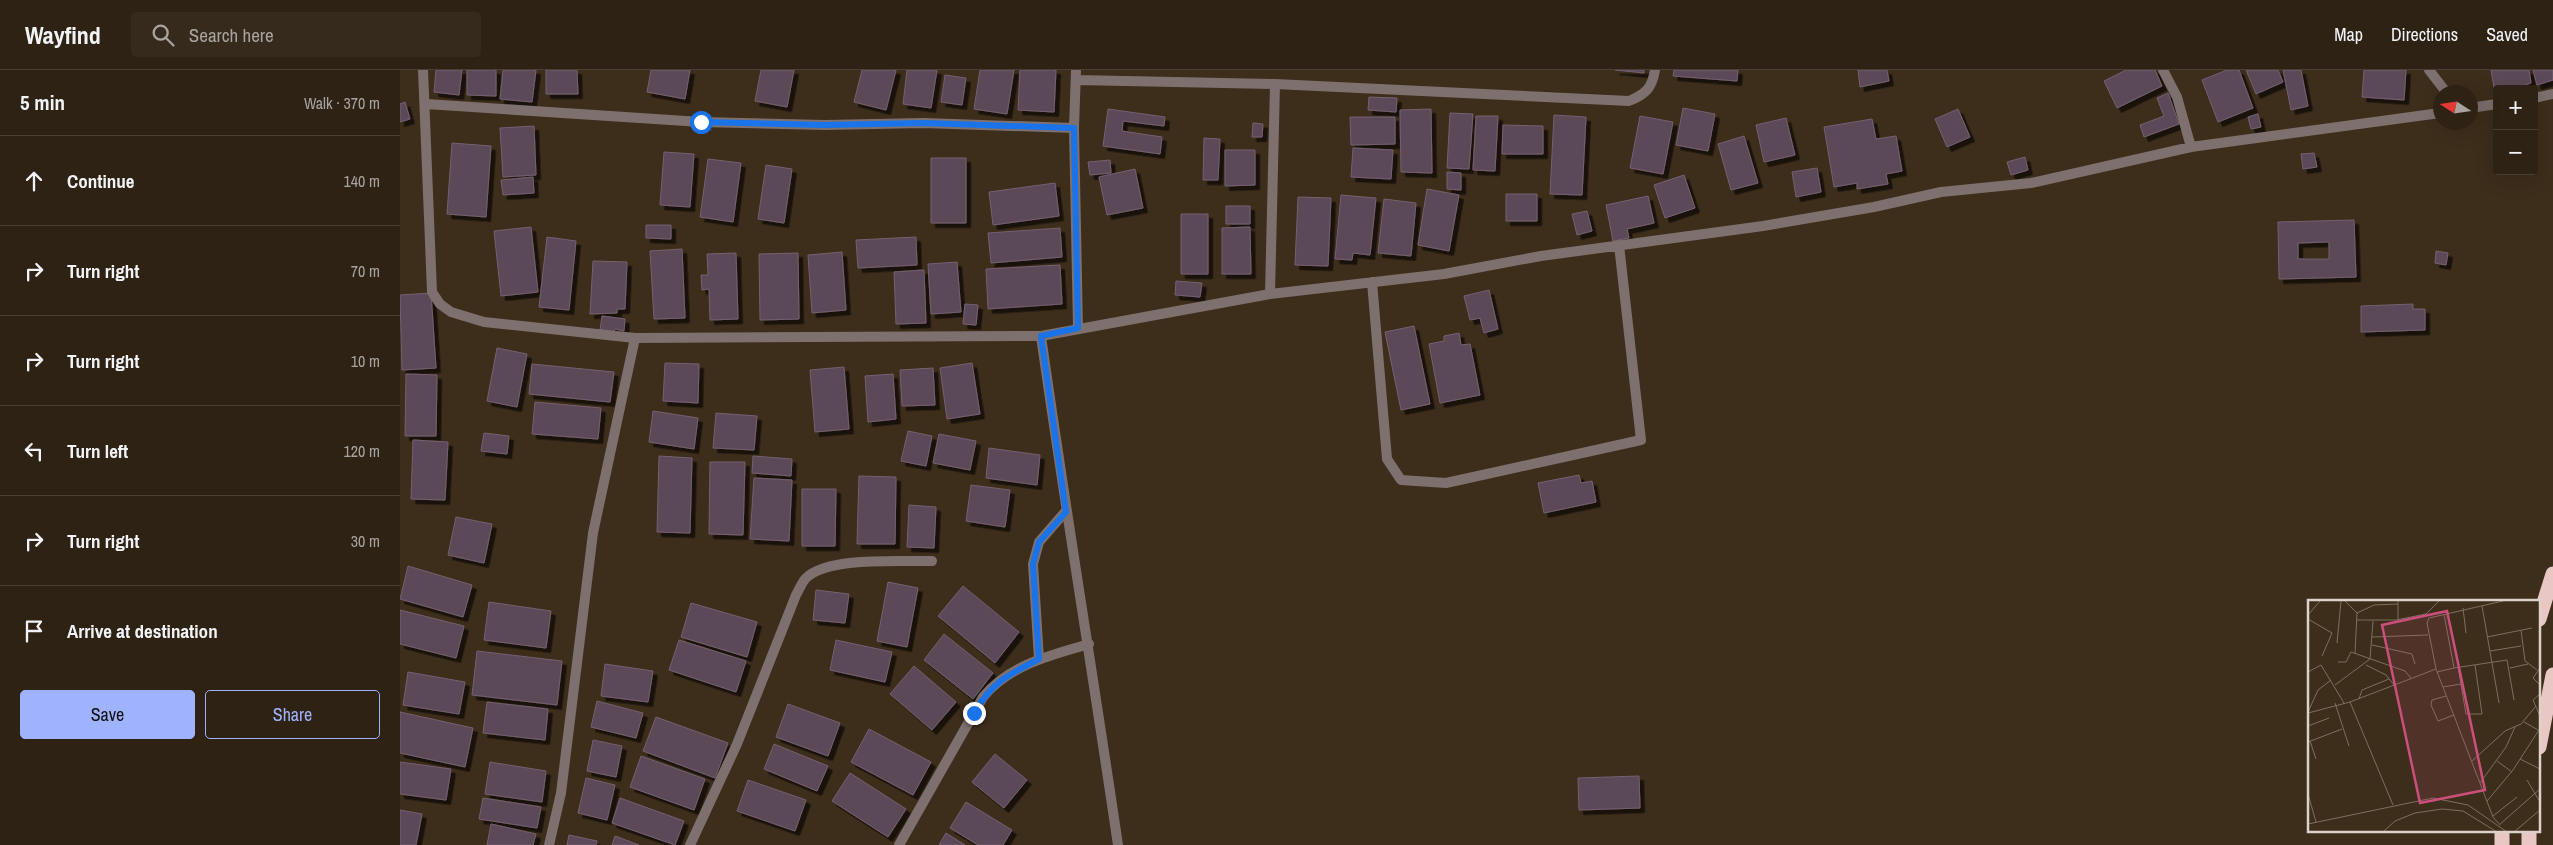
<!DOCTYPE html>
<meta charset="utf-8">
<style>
body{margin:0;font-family:"Archivo Narrow",sans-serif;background:#362a1d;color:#f1f3f6}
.controls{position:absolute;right:15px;top:15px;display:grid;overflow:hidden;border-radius:5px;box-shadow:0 5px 20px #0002}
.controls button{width:45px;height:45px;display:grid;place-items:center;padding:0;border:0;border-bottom:1px solid #493f34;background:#2e2214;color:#f1f3f6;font:25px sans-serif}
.compass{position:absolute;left:2033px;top:15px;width:45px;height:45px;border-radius:50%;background:#2e2214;box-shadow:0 5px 20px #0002;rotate:282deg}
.stop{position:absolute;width:15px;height:15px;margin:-11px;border:4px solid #1a73e8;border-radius:50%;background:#fff}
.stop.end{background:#1a73e8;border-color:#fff;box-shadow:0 1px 5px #0008}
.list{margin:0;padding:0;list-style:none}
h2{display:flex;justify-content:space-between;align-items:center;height:65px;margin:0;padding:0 20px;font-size:21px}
h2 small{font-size:16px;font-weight:400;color:#a7a4a0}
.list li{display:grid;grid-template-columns:32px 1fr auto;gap:15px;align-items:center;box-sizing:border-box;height:90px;padding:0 20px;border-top:1px solid #493f34}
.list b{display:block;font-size:19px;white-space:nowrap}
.list em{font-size:16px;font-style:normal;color:#a7a4a0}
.actions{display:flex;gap:10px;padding:15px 20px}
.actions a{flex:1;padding:11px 0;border:1px solid #9fb3fd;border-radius:5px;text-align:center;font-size:18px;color:#9fb3fd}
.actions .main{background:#9fb3fd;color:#111}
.icon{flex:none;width:28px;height:28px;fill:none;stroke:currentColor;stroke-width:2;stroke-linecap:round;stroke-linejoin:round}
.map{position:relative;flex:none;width:2153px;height:775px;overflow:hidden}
header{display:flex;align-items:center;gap:30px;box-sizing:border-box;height:70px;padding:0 25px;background:#2e2214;border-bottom:1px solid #493f34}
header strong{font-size:24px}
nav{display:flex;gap:28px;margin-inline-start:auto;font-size:18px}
.search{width:350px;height:45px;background:#362a1d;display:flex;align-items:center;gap:12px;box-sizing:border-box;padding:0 18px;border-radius:5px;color:#a7a4a0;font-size:19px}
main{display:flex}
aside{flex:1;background:#2e2214}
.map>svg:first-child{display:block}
.building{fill:#5c4859;stroke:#756071;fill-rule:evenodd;filter:url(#shadow)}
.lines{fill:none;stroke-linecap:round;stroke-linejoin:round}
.street{stroke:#7d706f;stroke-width:10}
.highway{stroke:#e8c7c5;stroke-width:15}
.route{stroke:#1a73e8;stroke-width:6}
.inset-road{fill:none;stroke:#7d6f60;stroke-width:1}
.view{fill:#ca507b;fill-opacity:0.15;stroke:#ca507b;stroke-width:2.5}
.inset-edge{fill:none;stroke:#dcd2c7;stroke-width:2.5}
</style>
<header>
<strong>Wayfind</strong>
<div class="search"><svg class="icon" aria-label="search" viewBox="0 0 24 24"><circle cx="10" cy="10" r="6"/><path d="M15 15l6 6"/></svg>Search here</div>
<nav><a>Map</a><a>Directions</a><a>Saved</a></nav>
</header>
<main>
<aside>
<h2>5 min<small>Walk · 370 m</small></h2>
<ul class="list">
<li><svg class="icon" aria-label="ahead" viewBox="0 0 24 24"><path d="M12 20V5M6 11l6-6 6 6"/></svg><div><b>Continue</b></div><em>140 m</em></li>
<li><svg class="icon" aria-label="right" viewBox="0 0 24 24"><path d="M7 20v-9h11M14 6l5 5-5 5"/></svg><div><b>Turn right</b></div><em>70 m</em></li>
<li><svg class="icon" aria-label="right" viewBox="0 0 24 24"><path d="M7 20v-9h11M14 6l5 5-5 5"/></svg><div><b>Turn right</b></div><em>10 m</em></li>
<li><svg class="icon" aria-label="left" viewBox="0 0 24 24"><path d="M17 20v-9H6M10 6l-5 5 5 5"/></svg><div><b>Turn left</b></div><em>120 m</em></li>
<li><svg class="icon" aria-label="right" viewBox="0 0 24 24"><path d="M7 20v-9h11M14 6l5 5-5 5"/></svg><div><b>Turn right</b></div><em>30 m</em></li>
<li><svg class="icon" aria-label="arrive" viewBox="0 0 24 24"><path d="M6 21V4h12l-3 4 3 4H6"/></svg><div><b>Arrive at destination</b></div></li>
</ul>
<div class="actions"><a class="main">Save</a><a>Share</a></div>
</aside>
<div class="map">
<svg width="2153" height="775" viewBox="0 0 2153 775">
<defs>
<filter id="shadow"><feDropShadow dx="4.5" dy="4.5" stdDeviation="0" flood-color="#0009"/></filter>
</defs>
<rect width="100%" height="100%" fill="#3d2d1b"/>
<path class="building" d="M36,0h26l-3,25 -25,-3z
M67,0h29v26l-29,-1z
M103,0h33l-4,32 -32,-3z
M146,0h31l1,24h-32z
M251,0h39l-5,29 -38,-7z
M361,0h33l-7,37 -32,-6z
M462,0h34l-10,40 -32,-8z
M507,0h30l-6,38 -28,-4z
M580,0h34l-7,44 -33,-5z
M620,0h36l-2,42 -36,-2z
M1215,0h29v3z
M1274,0h64l-1,11 -64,-5z
M1458,0h29l2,11 -29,6z
M1726,0h29l7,16 -45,22 -13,-27z
M1827,0h12l14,38 -35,14 -16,-42z
M1846,0h32l5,12 -27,12z
M1883,0h18l7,36 -17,4z
M1964,0h42l-2,30 -42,-3z
M2091,0h38l2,13 -6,2 1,4h-29l-1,10z
M2133,0h20v10l-16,5z
M545,5l21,3 -4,27 -21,-3z
M1768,23l11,31 -35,13 -4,-12 24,-9 -7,-18z
M969,27l28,1 -1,14 -28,-2z
M5,32l5,17 -10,3v-18z
M1283,38l32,6 -7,37 -32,-6z
M708,39l57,8 -1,9 -41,-5 -1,10 40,6 -2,17 -57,-8z
M1031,39l1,64 -31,-1 -1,-62z
M1558,39l12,28 -23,10 -12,-28z
M1050,43l23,1 -4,55 -22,-1z
M1858,44l3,13 -10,2 -3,-12z
M1154,45l32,2 -4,78 -32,-1z
M1076,46h22l-3,55 -22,-1z
M1240,46l33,6 -10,52 -33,-6z
M950,47h45v27l-44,1z
M1386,48l9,37 -31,7 -8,-37z
M1472,49l4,20 20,-3 6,35 -16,3 2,10 -31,5v-6l-23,4 -10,-60z
M853,53l10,1 -1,13h-10z
M1103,55l40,1v28h-41z
M134,56l2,49 -33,2 -3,-49z
M1344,66l14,47 -27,7 -13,-46z
M804,68l16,1 -2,41h-15z
M52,73l39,3 -5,71 -39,-3z
M953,78l40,2 -2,29 -40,-2z
M825,80h30v35l-30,1z
M264,82l30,2 -4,53 -30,-2z
M1914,83l3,14 -14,2 -2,-15z
M1625,87l3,13 -17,5 -4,-13z
M531,88h35v65h-35z
M308,89l33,4 -8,59 -33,-5z
M710,90l1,13 -21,2 -2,-13z
M366,95l26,4 -8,54 -26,-4z
M1417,98l4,24 -25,5 -4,-25z
M735,99l8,39 -36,7 -8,-38z
M1047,102l14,1v17l-14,-1z
M1284,105l11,33 -30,10 -11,-33z
M133,107l1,16 -31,2 -2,-15z
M655,113l4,33 -66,9 -4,-33z
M1027,119l32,6 -10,56 -31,-6z
M1106,124h31v27h-31z
M941,125l35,3 -6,57 -17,-2 -1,7 -17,-1z
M1248,126l6,27 -27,6 2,9 -16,3 -7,-36z
M898,127l33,1 -3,68 -33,-1z
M984,129l32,4 -5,53 -33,-3z
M826,136h24v18h-24z
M1187,141l5,20 -15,4 -5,-21z
M781,144h27v60h-27z
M1954,150l2,57 -77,2 -1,-57zM1929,172v17h-31v-16z
M246,155h25v14l-25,-1z
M131,157l7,65 -37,4 -7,-65z
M850,157l1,47h-29v-46z
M660,158l2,29 -71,6 -3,-30z
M147,167l29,4 -7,69 -30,-3z
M516,167l1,28 -59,3 -2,-28z
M282,179l3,69 -31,1 -4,-68z
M2036,181l12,2 -2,12 -11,-2z
M442,182l4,58 -34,3 -4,-58z
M336,183l2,66 -28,1 -1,-31 -7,1 -1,-15h7l-1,-21z
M398,183l1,66 -39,1 -1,-66z
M193,191l34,1 -2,47h-8v4l-27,1z
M557,192l4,50 -30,2 -3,-50z
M660,195l2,39 -74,5 -2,-40z
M524,200l2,53 -30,1 -2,-52z
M776,211l26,2 -2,14 -25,-2z
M1089,220l9,39 -14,4 -4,-15 -10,2 -6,-24z
M31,223l5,75 -34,2 -2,-75z
M565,234l13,1 -2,20 -13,-1z
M2013,234v5h12v21l-64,2v-26z
M202,246l23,3 -1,12 -9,-2 -1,3 -14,-2z
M1014,256l16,78 -29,6 -16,-78z
M1059,263l2,12 9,-1 10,51 -40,8 -11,-59 15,-3v-5z
M97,278l30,6 -10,53 -30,-6z
M265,293l34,1 -1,39 -35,-2z
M572,293l8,51 -33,5 -7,-51z
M132,294l82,8 -4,30 -81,-8z
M444,297l5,62 -34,3 -5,-62z
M533,298l2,37 -33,1 -2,-36z
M6,304l31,1 -1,61h-31z
M493,304l3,45 -28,3 -3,-46z
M135,332l66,6 -3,31 -66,-5z
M253,341l45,7 -4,31 -45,-7z
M316,343l41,3 -3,34 -41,-2z
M508,361l24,5 -6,30 -25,-5z
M84,363l25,3 -2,18 -26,-3z
M539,364l37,7 -6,29 -37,-7z
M13,370l35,2 -3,58 -34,-1z
M589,378l51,7 -3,30 -51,-7z
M259,386l33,2 -2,75 -33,-1z
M353,386l39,3 -1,17 -39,-3z
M310,392h35l-2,73 -34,-1z
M1179,405l2,8 11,-2 4,21 -52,11 -6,-30z
M459,406l37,1 -1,67h-38z
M354,408l38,2 -3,61 -39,-2z
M571,415l39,5 -5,37 -39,-6z
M402,419h34l-1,57h-33z
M509,435l27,2 -2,41 -27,-1z
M56,447l36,7 -8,39 -36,-8z
M8,496l64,19 -9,32 -63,-18z
M488,512l30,6 -11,59 -30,-6z
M563,516l56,46 -24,31 -57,-47z
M416,520l33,4 -4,29 -32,-3z
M89,532l62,9 -5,37 -62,-8z
M291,533l66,19 -10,35 -66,-20z
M0,540l64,16 -8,32 -56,-14z
M544,564l49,39 -20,26 -49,-39z
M279,570l67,21 -10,31 -67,-22z
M436,570l56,12 -7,30 -55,-12z
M77,581l85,10 -5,44 -85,-10z
M205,594l48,7 -5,31 -47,-6z
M514,596l42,36 -24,28 -42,-36z
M8,602l57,10 -6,32 -56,-9z
M197,631l46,12 -7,25 -45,-11z
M87,632l61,7 -3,31 -62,-7z
M388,634l52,19 -12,33 -52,-19z
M0,642l73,16 -8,39 -65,-14z
M256,647l72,26 -13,35 -72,-27z
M469,659l62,33 -18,33 -62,-33z
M193,670l29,6 -6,31 -29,-6z
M374,674l54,22 -11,25 -53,-22z
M595,684l32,26 -23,28 -32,-26z
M241,686l64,23 -11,31 -64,-23z
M0,692l51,7 -5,31 -46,-6z
M90,692l56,9 -4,31 -57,-8z
M450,703l56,36 -18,28 -56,-36z
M1239,706l1,32 -61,2 -1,-32z
M186,708l29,7 -8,35 -29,-7z
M348,710l58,20 -11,31 -58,-20z
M83,728l58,9 -4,21 -58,-9z
M220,728l64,23 -9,24 -63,-22z
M566,732l46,28 -9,15h-25l-28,-17z
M0,740l22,4 -6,31h-16z
M91,754l45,10 -3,11h-46z
M546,763l19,12h-26z
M169,765l28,6 -1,4h-29z
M215,766l24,9h-27z"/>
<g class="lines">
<path class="street" d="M23,0l9,222 8,12 11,8 33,10 151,16 406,-2 229,-42 174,-20 97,-18 222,-30 111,-19 67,-15 90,-9 160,-36 249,-34
M1763,0l14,27 14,50
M2029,0l17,22
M676,10l199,4 354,17c17,-7 23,-13 26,-31
M2134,28l19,-4
M26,34l275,18 124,3 99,-2 150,5 4,200
M2070,38l27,-4
M674,58l2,-58
M972,212l15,177 14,21 45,3 195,-43 -22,-195
M870,224l5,-210
M641,266c24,170 52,339 77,509
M639,589l-6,-95 6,-22 26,-30
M149,775l12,-52 32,-260 42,-195
M290,775l47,-101 59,-149c3,-5 6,-13 10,-17 23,-22 95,-16 126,-17
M499,775l84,-148c26,-32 68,-42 106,-53"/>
<path class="highway" d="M2139,549l14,-45
M2139,677l14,-72
M2102,775v-14
M2129,775v-14"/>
</g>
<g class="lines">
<path class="route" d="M301,52l124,3 99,-2 150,5 4,200 -37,8 25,176 -27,30 -6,22 6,95c-31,16 -47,23 -65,54"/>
</g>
<g transform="translate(1908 530)">
<rect width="232" height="232" fill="#3d2d1b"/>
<path class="inset-road" d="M37,1l12,12 -2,40M90,1v18M174,6l17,97M155,8l3,25M49,13l17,-8 24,-1M0,15l12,-14M0,19l24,14 -10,23M49,20h39l30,-6 13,-13M213,30l4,31 12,9M64,37l56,-2M179,37l45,-9M29,43l4,-42M64,45l40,9 3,10M182,51l31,-5M30,62h8l5,-10 54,19 6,7M58,65l20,10 8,10M150,67l8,47h16l-7,-49M146,68l53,-8 7,40M202,68l18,-4M232,68l-7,10 7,7M0,72l13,-7 23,38M129,72l17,-4 -10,-54M27,85l35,-26 3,-38M135,87l18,-3M232,94l-7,6 7,16M138,96l-14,4 -1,5 7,16 16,-6M51,99l3,-9 27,-11M42,102l43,103M27,103l14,43M0,112l10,-22 13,-10M0,113l42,-11 86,-33M216,122l16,9M0,126l21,-8M2,141l6,18M0,142l34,-13M212,159l20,10M164,161l33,-30 16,-7 15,-18M189,161l15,11M219,180l13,22M172,183l26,-36 9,-20M0,194l8,28M179,201l26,-31 26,-40M185,216l24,-19M0,224l125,-26 35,7 39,27M191,224l-6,-7 -57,-148 -9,-46 2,-5 74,-17M191,225l41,-36M75,232l12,-11 20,-8 27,-4 21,2 34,21M206,232l26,-22"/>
<path class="view" d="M139,11l38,179 -65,13 -38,-178z"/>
<rect width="232" height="232" class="inset-edge"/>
</g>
</svg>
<div class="controls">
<button>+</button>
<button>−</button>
</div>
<svg class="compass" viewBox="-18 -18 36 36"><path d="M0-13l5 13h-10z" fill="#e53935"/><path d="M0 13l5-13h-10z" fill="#a7a4a0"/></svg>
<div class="stop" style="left:301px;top:52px"></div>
<div class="stop end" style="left:574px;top:643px"></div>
</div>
</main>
